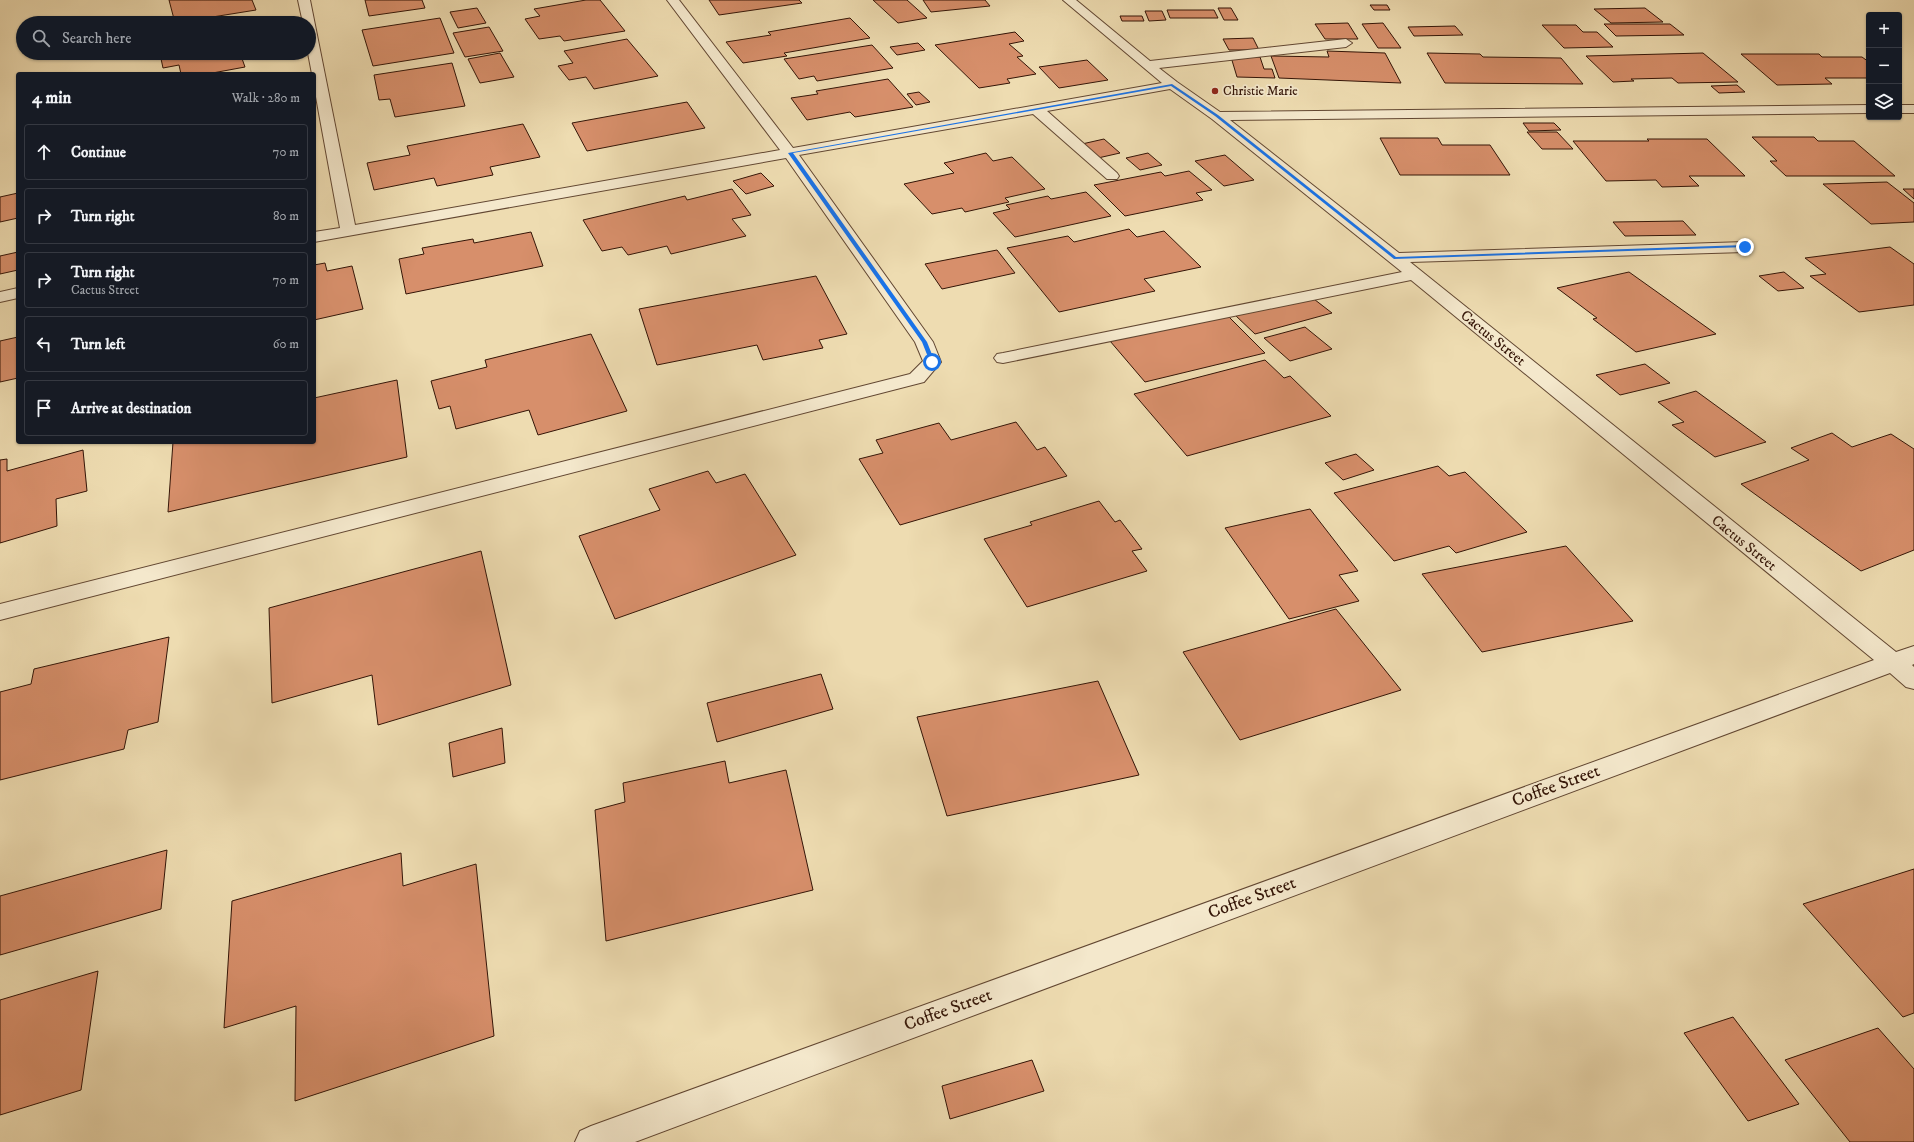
<!DOCTYPE html>
<meta charset="utf-8">
<style>
body{margin:0;font-family:"IM FELL DW Pica",serif;background:#20242c;color:#f1f3f6}
.controls{position:absolute;right:12px;top:12px;display:grid;overflow:hidden;border-radius:4px;box-shadow:0 1px 3px #0004}
.controls button{width:36px;height:36px;display:grid;place-items:center;padding:0;border:0;border-bottom:1px solid #363941;background:#171b24;color:#f1f3f6;font:20px sans-serif}
.stop{position:absolute;width:12px;height:12px;margin:-9px;border:3px solid #1a73e8;border-radius:50%;background:#fff}
.stop.end{background:#1a73e8;border-color:#fff;box-shadow:0 1px 4px #0008}
.list{margin:0;padding:0;list-style:none}
h2{display:flex;justify-content:space-between;align-items:center;height:52px;margin:0;padding:0 16px;font-size:17px}
h2 small{font-size:13px;font-weight:400;color:#9ea1a6}
.list li{display:grid;grid-template-columns:26px 1fr auto;gap:12px;align-items:center;box-sizing:border-box;height:56px;margin:0 8px 8px;padding:0 8px;border:1px solid #363941;border-radius:4px}
.list b{display:block;font-size:15px;white-space:nowrap}
.list p{margin:0;font-size:13px;white-space:nowrap;color:#9ea1a6}
.list em{font-size:13px;font-style:normal;color:#9ea1a6}
.icon{flex:none;width:22px;height:22px;fill:none;stroke:currentColor;stroke-width:2;stroke-linecap:round;stroke-linejoin:round}
.map{position:relative;flex:none;width:1914px;height:1142px;overflow:hidden}
.search{position:absolute;background:#171b24;box-shadow:0 1px 3px #0004;left:16px;top:16px;width:300px;height:44px;display:flex;align-items:center;gap:10px;box-sizing:border-box;padding:0 14px;border-radius:22px;color:#9ea1a6;font-size:15px}
.panel{position:absolute;background:#171b24;box-shadow:0 1px 3px #0004;left:16px;top:72px;width:300px;height:372px;border-radius:4px}
.map>svg:first-child{display:block}
.building{fill:#d78f6b;stroke:#341507}
.lines{fill:none;stroke-linecap:round;stroke-linejoin:round}
.minor-casing{stroke:#624732;stroke-width:2}
.minor{fill:#f4e8cc;fill-rule:evenodd}
.route{fill:#1a73e8}
.poi-dot{fill:#8f2418;stroke:#f4e8cc;stroke-width:1.5}
.labels{text-anchor:middle;dominant-baseline:central;stroke-width:3.5;stroke-linejoin:round;paint-order:stroke}
.far-poi-label{font-size:13px;fill:#341507;stroke:#f4e8cc;text-anchor:start}
.street-label{font-size:15px;fill:#341507;stroke:#f4e8cc}
.near-street-label{font-size:18px;fill:#341507;stroke:#f4e8cc}
</style>
<div class="map">
<svg width="1914" height="1142" viewBox="0 0 1914 1142">
<rect width="100%" height="100%" fill="#eedcb1"/>
<filter id="stains"><feTurbulence type="fractalNoise" baseFrequency=".005" numOctaves="4"/><feColorMatrix values="0 0 0 0 .2 0 0 0 0 .09 0 0 0 0 .02 0 0 0 .5 -.17"/></filter>
<radialGradient id="worn" r=".72"><stop offset=".6" stop-color="#630" stop-opacity="0"/><stop offset="1" stop-color="#630" stop-opacity=".3"/></radialGradient>
<path class="building" d="M169,0h83l4,10 -81,13z
M365,0h57l3,8 -56,8z
M586,0h14l25,31 -61,10 -4,-5 -21,3 -14,-20 15,-3 -6,-7z
M709,0h90l3,3 -83,12z
M873,0h34l20,18 -29,5z
M923,0h62l5,6 -59,6z
M1370,5h17l3,5h-16z
M477,8l9,15 -28,5 -8,-16z
M1218,8h13l7,12h-14z
M1645,8l18,14 -52,1 -17,-14z
M1167,10h47l4,8h-48z
M1145,11h17l4,9 -17,1z
M1120,16h22l2,5h-22z
M440,18l14,35 -81,13 -11,-36z
M850,18l20,20 -86,15 3,3 -44,7 -17,-21 45,-7 -3,-3z
M1348,23l10,16h-33l-10,-15z
M1383,23l18,25h-23l-16,-24z
M1604,24h66l14,11 -68,1z
M1542,25h34l7,7h14l16,15 -49,1z
M1455,26l8,9 -49,1 -6,-9z
M489,27l14,24 -38,6 -12,-24z
M1015,32l9,9 -15,3 14,12 -6,1 19,17 -29,5 3,4 -31,5 -44,-43z
M1253,38l6,12h-30l-6,-11z
M627,39l31,37 -64,13 -8,-12 -17,3 -11,-14 15,-3 -9,-12z
M918,43l7,7 -28,5 -7,-8z
M872,45l21,23 -76,13 -3,-5 -15,3 -15,-20z
M1327,51l58,2 16,30 -122,-5 -8,-22 58,1z
M165,53h75l5,14 -38,7h-26l-2,-9 -16,3 -3,-14z
M500,53l14,24 -34,6 -12,-24z
M1427,53l53,1 3,3 78,1 22,26 -138,-1z
M1703,53l35,29 -60,1 -6,-5 -41,1 3,2 -21,1 -27,-26z
M1741,54h78l3,3h40l7,5v16h-44l7,6 -55,1z
M1231,57h29l4,12h8l3,9 -38,-1z
M1087,60l21,20 -49,8 -20,-21z
M452,63l13,43 -70,11 -5,-18 -11,1 -5,-25z
M888,79l25,28 -58,10 -5,-5 -43,8 -16,-22 27,-4 -2,-3z
M1737,85l8,7 -26,1 -8,-7z
M919,92l11,10 -14,3 -9,-11z
M687,102l18,26 -118,23 -15,-28z
M1523,123h31l7,7 -32,1z
M523,124l17,33 -50,10 3,8 -56,11 -3,-8 -60,12 -7,-27 43,-8 -3,-9z
M1527,132h30l16,17h-31z
M1752,137h62l4,4h36l41,35h-109l-16,-15h7z
M1380,138h58l4,7h48l20,30h-110z
M1104,139l16,14 -22,5 -16,-14z
M1647,139h60l38,37h-56l10,10 -37,1 -6,-7 -50,1 -33,-40h76z
M986,153l7,8 19,-4 33,32 -40,9 4,4 -44,10 -3,-4 -30,6 -28,-30 50,-11 -10,-10z
M1148,153l14,12 -22,5 -14,-12z
M1225,155l29,25 -30,6 -29,-25z
M1189,171l23,19 -16,3 7,7 -78,16 -31,-31 67,-13 4,4z
M761,173l13,13 -28,8 -13,-13z
M1887,182l27,21v19l-43,2 -48,-40z
M732,189l19,26 -19,4 14,17 -75,18 -4,-8 -39,9 -6,-8 -20,4 -19,-31 102,-24 2,4z
M1903,189h11v10z
M1086,192l25,24 -96,21 -22,-24 17,-4 -4,-4 42,-9 3,3z
M18,193v25l-18,4v-25z
M1683,221l13,14 -71,1 -12,-14z
M1129,229l8,8 27,-6 37,36 -57,12 11,12 -96,21 -52,-64 61,-12 6,6z
M531,232l12,34 -137,28 -7,-35 25,-5 -2,-6 51,-9 1,4z
M1890,247l24,17v41l-55,7 -49,-36 16,-2 -21,-16z
M997,250l18,23 -73,16 -17,-25z
M18,252v18l-18,4v-18z
M325,263l2,8 25,-5 11,43 -49,11v-55z
M1629,272l87,62 -80,18 -43,-33 4,-1 -40,-30z
M1784,272l20,16 -26,3 -19,-15z
M816,276l31,58 -28,6 4,8 -60,12 -6,-15 -100,20 -18,-56z
M1310,296l22,17 -77,21 -20,-19z
M1227,315l38,38 -120,29 -35,-41z
M1305,327l27,22 -42,12 -26,-23z
M591,334l36,77 -89,24 -9,-25 -73,19 -6,-23 -11,3 -8,-28 56,-14 -2,-7z
M18,337v41l-18,4v-41z
M1265,360l19,18 6,-2 41,40 -144,40 -53,-62z
M1645,364l25,19 -50,12 -24,-20z
M397,380l10,77 -239,55 5,-70h141v-44z
M1696,391l70,51 -51,15 -43,-32 12,-3 -26,-20z
M1016,422l21,28 8,-3 22,29 -167,49 -41,-66 24,-6 -7,-13 63,-17 12,17z
M1832,433l20,14 39,-13 23,15v101l-53,21 -120,-87 68,-24 -18,-12z
M83,450l4,41 -31,8 1,27 -57,17v-83l7,-1v12z
M1356,454l18,16 -31,10 -18,-17z
M1438,466l11,10 16,-4 62,60 -71,21 -7,-7 -55,15 -60,-68z
M708,471l8,12 29,-9 51,81 -181,64 -36,-83 81,-26 -11,-21z
M1099,501l16,21 5,-2 22,29 -10,2 15,20 -120,36 -43,-68 48,-14 -2,-3z
M1310,509l48,62 -19,4 20,26 -70,18 -64,-91z
M1566,546l67,75 -151,31 -60,-78z
M481,551l30,134 -133,40 -6,-50 -100,28 -3,-95z
M1336,609l65,81 -161,50 -57,-88z
M169,637l-11,85 -30,8 -4,19 -124,31v-88l31,-8 3,-15z
M821,674l12,35 -116,33 -10,-39z
M1098,681l41,94 -192,41 -30,-99z
M502,728l3,35 -52,14 -4,-34z
M725,761l4,22 57,-13 27,120 -207,51 -11,-131 30,-8 -2,-19z
M167,850l-6,59 -161,46v-59z
M401,853l2,33 73,-22 18,172 -199,65 1,-95 -72,22 8,-127z
M1914,869v144l-11,4 -100,-113z
M98,971l-17,119 -81,25v-115z
M1733,1017l66,87 -51,17 -64,-88z
M1878,1028l36,41v73h-64l-65,-82z
M1032,1060l12,31 -94,28 -8,-33z"/>
<g class="lines">
<g class="minor-casing">
<path id="minor" d="M298,0h12l45,225 425,-75 -113,-150h12l114,148 369,-65 -99,-83h13l74,61 196,-22 6,4 -6,4 -187,21 18,14 43,30 649,-7v8l-639,7 169,133 346,-11 6,2 2,3 -2,3 -6,2 -335,10 486,390 18,-6v18l-2,1 2,2v22l-8,-2 -16,-14 -1255,469h-60l5,-11 11,-5 1283,-466 -463,-380 -408,83 -6,-1 -3,-4 3,-4 6,-1 399,-81 -190,-153 -42,-30 -123,22 70,62 2,3 -2,3h-10l-74,-65 -234,41 134,187 8,20 -17,20 -924,238v-16l910,-230 13,-13 -8,-19 -129,-184 -472,84v-10l26,-4 -26,-142v-12h-2l-4,-21 1,-30h-6z
M1899,105h15v8h-15z
M18,288v10l-18,4v-10z"/>
</g>
<use href="#minor" class="minor"/>
</g>
<path class="route" d="M1172,84l46,31 178,142 349,-12 2,2 -353,12 -179,-143 -44,-30 -378,67 134,189 8,20 -3,1 -2,-1 -8,-20 -134,-189z"/>
<circle class="poi-dot" cx="1215" cy="91" r="4"/>
<g class="labels">
<g class="far-poi-label">
<text x="1223" y="91">Christie Marie</text>
</g>
<g class="street-label">
<text transform="translate(1493 338) rotate(39)">Cactus Street</text>
<text transform="translate(1744 543) rotate(39)">Cactus Street</text>
</g>
<g class="near-street-label">
<text transform="translate(1556 786) rotate(-20)">Coffee Street</text>
<text transform="translate(1252 898) rotate(-20)">Coffee Street</text>
<text transform="translate(948 1010) rotate(-20)">Coffee Street</text>
</g>
</g>
<rect width="100%" height="100%" filter="url(#stains)"/>
<rect width="100%" height="100%" fill="url(#worn)"/>
</svg>
<div class="controls">
<button>+</button>
<button>−</button>
<button><svg class="icon" aria-label="layers" viewBox="0 0 24 24"><path d="M12 4l9 5-9 5-9-5zM3 14l9 5 9-5"/></svg></button>
</div>
<div class="stop" style="left:932px;top:362px"></div>
<div class="stop end" style="left:1745px;top:247px"></div>
<div class="search"><svg class="icon" aria-label="search" viewBox="0 0 24 24"><circle cx="10" cy="10" r="6"/><path d="M15 15l6 6"/></svg>Search here</div>
<section class="panel">
<h2>4 min<small>Walk · 280 m</small></h2>
<ul class="list">
<li><svg class="icon" aria-label="ahead" viewBox="0 0 24 24"><path d="M12 20V5M6 11l6-6 6 6"/></svg><div><b>Continue</b></div><em>70 m</em></li>
<li><svg class="icon" aria-label="right" viewBox="0 0 24 24"><path d="M7 20v-9h11M14 6l5 5-5 5"/></svg><div><b>Turn right</b></div><em>80 m</em></li>
<li><svg class="icon" aria-label="right" viewBox="0 0 24 24"><path d="M7 20v-9h11M14 6l5 5-5 5"/></svg><div><b>Turn right</b><p>Cactus Street</p></div><em>70 m</em></li>
<li><svg class="icon" aria-label="left" viewBox="0 0 24 24"><path d="M17 20v-9H6M10 6l-5 5 5 5"/></svg><div><b>Turn left</b></div><em>60 m</em></li>
<li><svg class="icon" aria-label="arrive" viewBox="0 0 24 24"><path d="M6 21V4h12l-3 4 3 4H6"/></svg><div><b>Arrive at destination</b></div></li>
</ul>
</section>
</div>
